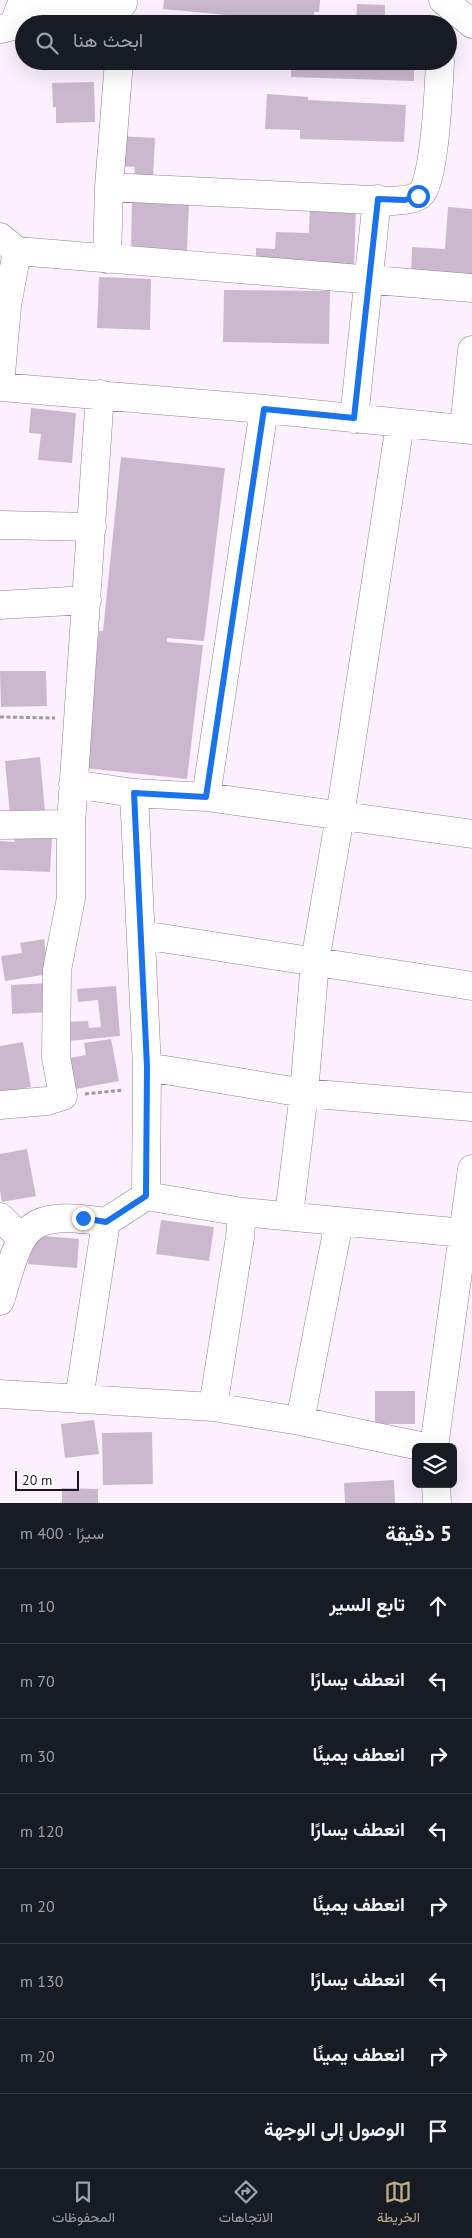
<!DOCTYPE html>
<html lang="ar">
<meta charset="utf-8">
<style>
body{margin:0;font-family:"PT Sans",Vazirmatn,sans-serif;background:#20242c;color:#f1f3f6;direction:rtl}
.controls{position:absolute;right:15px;bottom:15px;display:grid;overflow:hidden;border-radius:8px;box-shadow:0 5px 20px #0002}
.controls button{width:45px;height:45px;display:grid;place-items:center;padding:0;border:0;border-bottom:1px solid #363941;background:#171b24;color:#f1f3f6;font:25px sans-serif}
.scale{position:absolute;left:15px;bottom:12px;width:64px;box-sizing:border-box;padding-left:5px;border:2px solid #1e171f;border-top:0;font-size:14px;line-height:18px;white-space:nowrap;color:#1e171f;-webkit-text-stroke:4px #fff;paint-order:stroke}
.stop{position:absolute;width:15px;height:15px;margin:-11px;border:4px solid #1a73e8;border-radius:50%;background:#fff}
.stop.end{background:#1a73e8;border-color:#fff;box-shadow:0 1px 5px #0008}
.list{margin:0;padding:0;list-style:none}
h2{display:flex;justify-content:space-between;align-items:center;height:65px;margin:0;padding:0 20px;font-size:21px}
h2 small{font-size:16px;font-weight:400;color:#9ea1a6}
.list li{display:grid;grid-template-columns:32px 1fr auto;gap:15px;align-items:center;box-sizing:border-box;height:75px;padding:0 20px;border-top:1px solid #363941}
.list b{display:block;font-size:19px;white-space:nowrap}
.list em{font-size:16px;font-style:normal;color:#9ea1a6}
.icon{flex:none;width:28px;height:28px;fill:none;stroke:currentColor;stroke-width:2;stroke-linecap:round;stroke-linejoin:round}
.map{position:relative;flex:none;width:472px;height:1503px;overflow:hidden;direction:ltr}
.search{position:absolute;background:#171b24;box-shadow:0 5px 20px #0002;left:15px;right:15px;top:15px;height:55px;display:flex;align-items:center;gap:12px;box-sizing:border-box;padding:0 18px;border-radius:28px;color:#9ea1a6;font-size:19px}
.sheet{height:665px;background:#171b24}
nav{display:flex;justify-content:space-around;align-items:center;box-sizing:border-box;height:70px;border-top:1px solid #363941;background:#171b24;font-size:14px;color:#9ea1a6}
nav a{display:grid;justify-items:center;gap:2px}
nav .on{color:#c2ad87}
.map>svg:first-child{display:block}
.building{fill:#cbb8ce}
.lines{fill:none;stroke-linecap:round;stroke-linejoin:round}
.minor-casing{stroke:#938195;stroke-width:29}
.path{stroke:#a198a3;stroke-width:3;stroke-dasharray:4 2.5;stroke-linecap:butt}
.minor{stroke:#fff;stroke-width:28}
.route{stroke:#1a73e8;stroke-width:6}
</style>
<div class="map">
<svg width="472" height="1503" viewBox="0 0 472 1503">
<rect width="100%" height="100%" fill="#fcf0fe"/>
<path class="building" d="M164,0h156l-1,12h-5l-1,11 -150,-14z
M357,4l28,1v19h-29z
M291,61h123v20l-123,-4z
M94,82l1,40 -39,1v-16h-3l-1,-24z
M267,94l41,3v3l98,5 -2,37 -104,-3v-9l-35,-1z
M118,136l37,2 -2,41 -19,-1 1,-11 -19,-1z
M132,200l57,1 -2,50 -56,-2z
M310,204l46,2 -2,62 -98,-3v-17l19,1 1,-17 33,1z
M448,207l24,2v71l-61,-4 1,-29 33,2z
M99,277l52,2 -1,51 -53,-2z
M224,290l106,1 -1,53 -106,-2z
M31,408l45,5 -4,50 -34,-3 3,-26 -12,-1z
M121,457l104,11 -21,173 -37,-3v4l36,3 -16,134 -102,-11 14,-137h4z
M0,671h46l1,35 -46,1z
M40,757l5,54 -35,4 -5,-54z
M15,837l37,1 -2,34 -50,-2v-29l14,1z
M44,939l5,35 -44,7 -4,-25 21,-3 -2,-10z
M50,983l1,29 -39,2 -1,-29z
M116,986l4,50 -52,5 -2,-19 22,-1 1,7 12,-1 -3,-27 -20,2 -1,-13z
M111,1039l8,42 -49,9 -6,-31 22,-4 -2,-12z
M23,1042l8,45 -31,5v-46z
M27,1149l9,47 -34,6 -2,-11v-37z
M161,1220l53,7 -5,34 -53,-7z
M31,1235l48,4 -2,29 -49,-4z
M375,1391h40v33h-40z
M94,1420l5,34 -34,4 -4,-34z
M152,1432l1,52 -50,1 -1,-52z
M394,1480l1,23h-50l-1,-20z
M62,1488l36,1v14h-36z"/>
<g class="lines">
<g class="minor-casing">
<path id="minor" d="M443,0l29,24
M23,1l86,9 10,-2 4,-5
M0,29l13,-3 10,-26
M109,187l284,14c8,-1 20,-1 27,-6 15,-12 19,-111 20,-134
M0,237l17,14 455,37
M107,259l2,-72 10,-126
M0,385l7,-79 10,-55
M0,387l264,22 208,21
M354,419l23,-220
M464,429l8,-79
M0,525l92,2
M0,605l87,-5
M73,784l61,9 72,4 266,37
M206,797l58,-388
M0,825l71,-1
M142,935l330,51
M147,1067l157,26 168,14
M0,1105l47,-4 16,-5 -7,-39 1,-87 14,-72v-74l29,-430
M146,1196l96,16 222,21
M289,1215l15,-122 11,-132 25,-145 60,-392
M0,1217l21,21
M0,1301c22,-72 21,-92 106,-79l40,-26 1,-129 -13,-274
M0,1394l213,13 87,14 125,26
M79,1399l27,-177
M213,1407l27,-170 2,-25
M300,1421l39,-199
M434,1447l38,-278
M436,1484l1,19"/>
</g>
<path class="path" d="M0,717l55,1
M85,1094l39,-4"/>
<use href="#minor" class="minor"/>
</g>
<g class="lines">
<path class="route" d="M83,1218l23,4 40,-26 1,-129 -13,-274 72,4 58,-388 90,9 24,-219 27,1 13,-4"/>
</g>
</svg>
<div class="controls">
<button><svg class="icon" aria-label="layers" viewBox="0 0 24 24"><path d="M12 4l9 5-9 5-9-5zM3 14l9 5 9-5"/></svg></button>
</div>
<div class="scale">20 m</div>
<div class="stop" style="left:418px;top:196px"></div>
<div class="stop end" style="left:83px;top:1218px"></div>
<div class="search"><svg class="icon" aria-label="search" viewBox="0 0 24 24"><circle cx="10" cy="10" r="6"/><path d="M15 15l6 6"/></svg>ابحث هنا</div>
</div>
<section class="sheet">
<h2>5 دقيقة<small>سيرًا · 400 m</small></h2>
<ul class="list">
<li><svg class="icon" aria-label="ahead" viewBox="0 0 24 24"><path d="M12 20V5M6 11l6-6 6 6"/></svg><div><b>تابع السير</b></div><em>10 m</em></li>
<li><svg class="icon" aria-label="left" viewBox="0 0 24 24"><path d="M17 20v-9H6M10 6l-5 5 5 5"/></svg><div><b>انعطف يسارًا</b></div><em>70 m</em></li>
<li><svg class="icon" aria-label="right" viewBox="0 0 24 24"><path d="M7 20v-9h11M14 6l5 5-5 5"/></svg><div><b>انعطف يمينًا</b></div><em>30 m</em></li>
<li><svg class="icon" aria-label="left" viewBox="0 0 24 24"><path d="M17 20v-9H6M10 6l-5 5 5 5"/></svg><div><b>انعطف يسارًا</b></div><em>120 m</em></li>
<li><svg class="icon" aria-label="right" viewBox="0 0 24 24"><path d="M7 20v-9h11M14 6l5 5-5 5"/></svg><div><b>انعطف يمينًا</b></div><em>20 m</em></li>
<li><svg class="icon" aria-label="left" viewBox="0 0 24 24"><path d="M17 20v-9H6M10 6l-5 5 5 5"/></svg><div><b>انعطف يسارًا</b></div><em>130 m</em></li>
<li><svg class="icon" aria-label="right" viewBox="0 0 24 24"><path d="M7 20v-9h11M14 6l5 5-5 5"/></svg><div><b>انعطف يمينًا</b></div><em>20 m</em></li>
<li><svg class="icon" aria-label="arrive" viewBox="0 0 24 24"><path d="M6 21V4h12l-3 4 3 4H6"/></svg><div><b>الوصول إلى الوجهة</b></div></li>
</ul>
</section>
<nav>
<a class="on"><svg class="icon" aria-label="map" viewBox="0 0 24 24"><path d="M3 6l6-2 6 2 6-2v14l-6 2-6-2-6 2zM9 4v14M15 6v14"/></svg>الخريطة</a>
<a><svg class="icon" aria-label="directions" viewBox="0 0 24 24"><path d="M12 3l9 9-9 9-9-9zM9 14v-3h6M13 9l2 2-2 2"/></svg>الاتجاهات</a>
<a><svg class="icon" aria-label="saved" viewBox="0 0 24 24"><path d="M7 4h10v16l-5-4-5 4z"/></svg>المحفوظات</a>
</nav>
